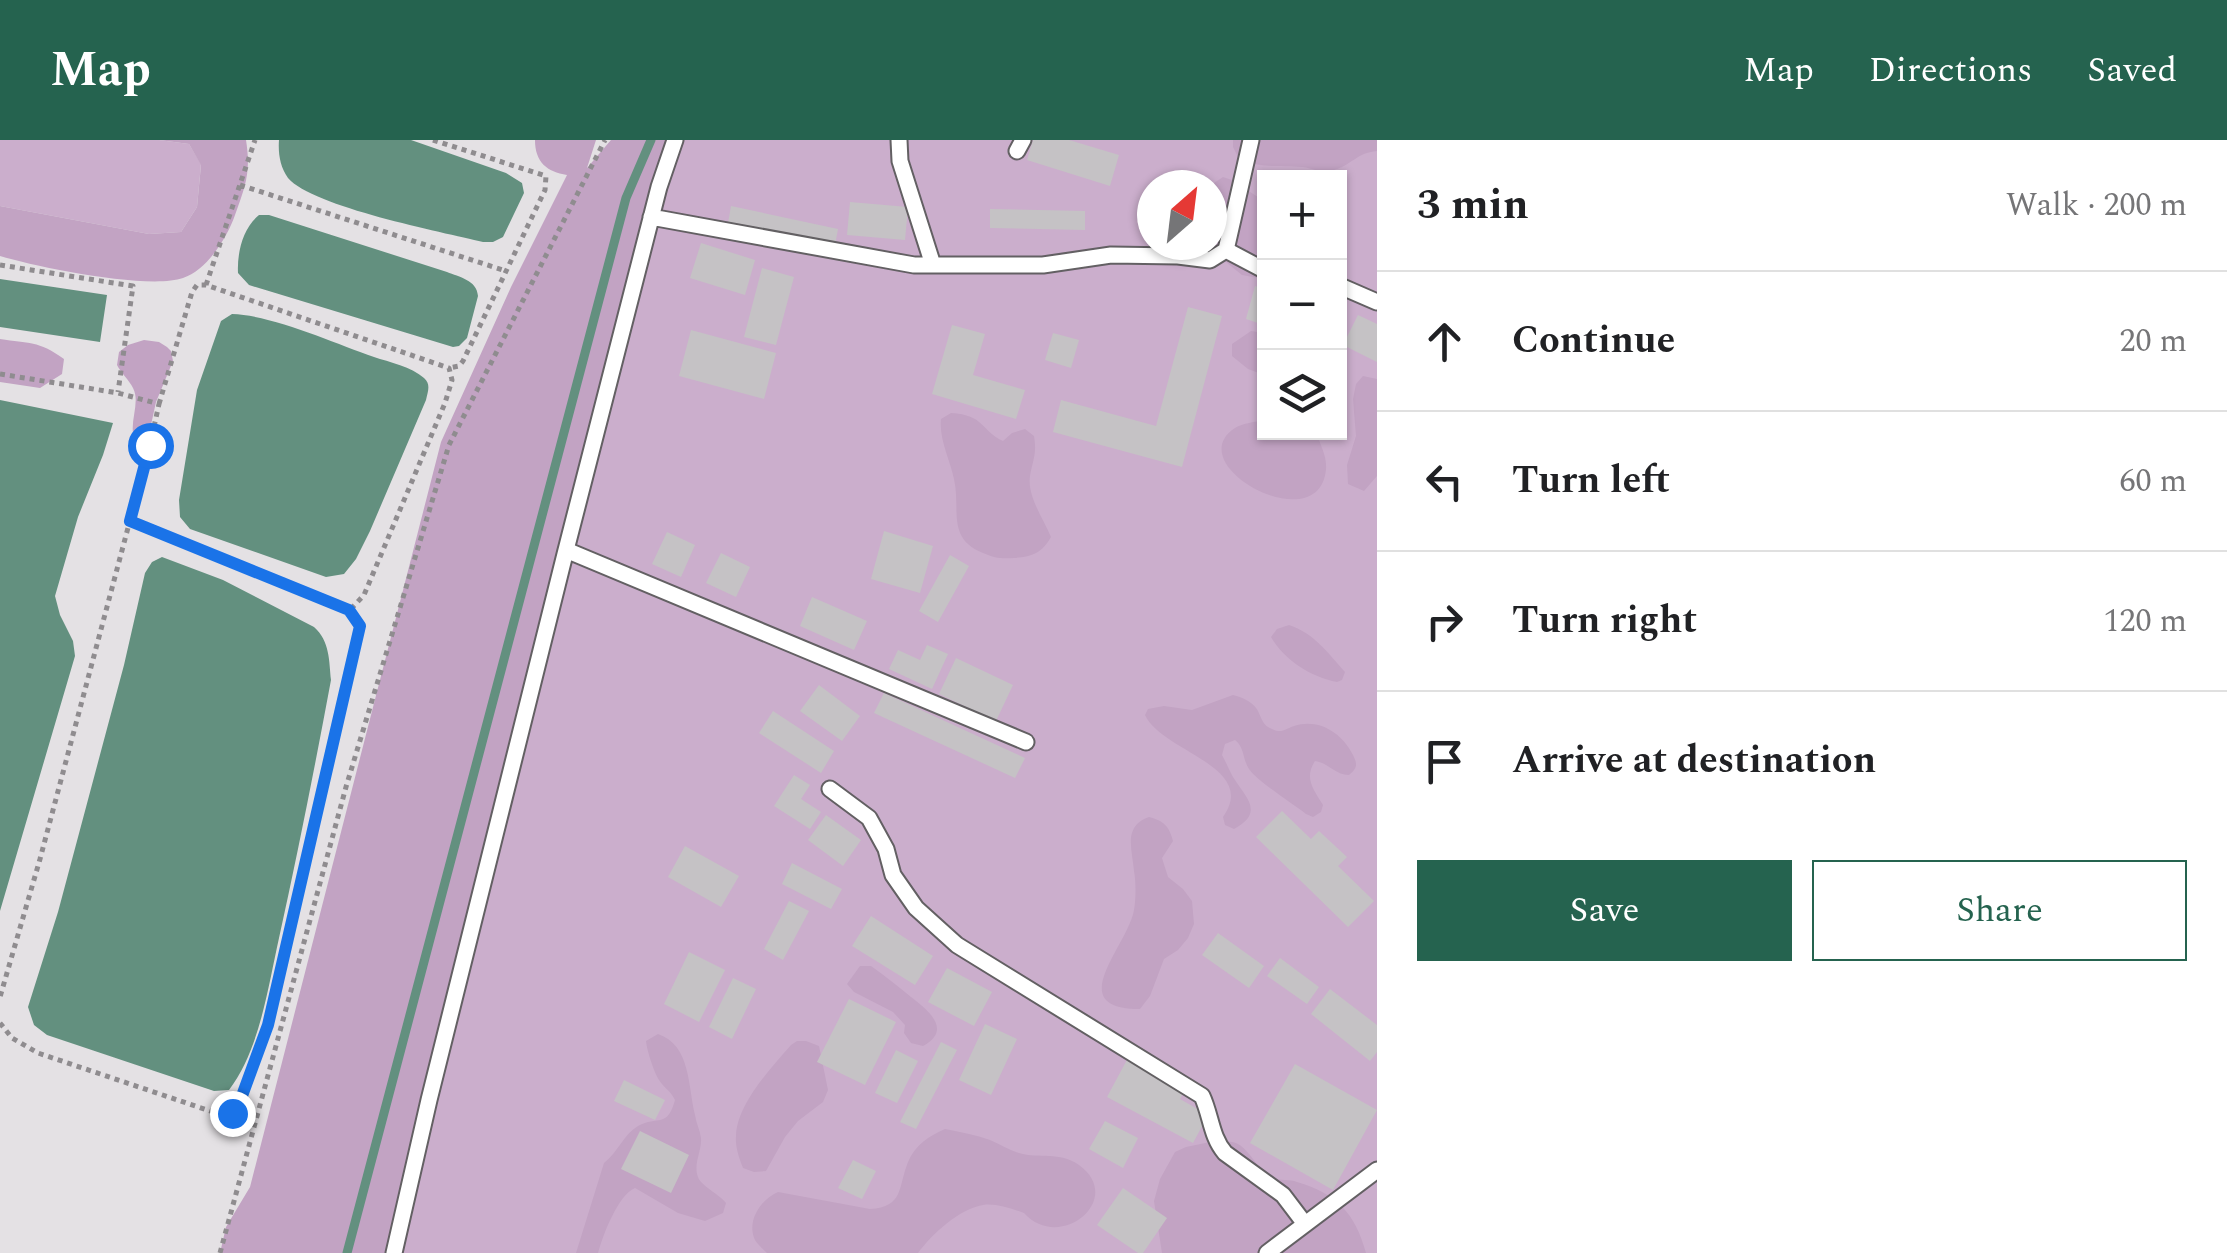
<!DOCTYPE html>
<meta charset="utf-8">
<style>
body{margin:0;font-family:Spectral,serif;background:#f2f2f2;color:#202124}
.controls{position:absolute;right:30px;top:30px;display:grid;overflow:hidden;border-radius:0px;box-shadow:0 2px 8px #0004}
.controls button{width:90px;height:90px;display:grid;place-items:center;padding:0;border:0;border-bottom:2px solid #e0e0e0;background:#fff;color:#202124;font:50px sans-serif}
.compass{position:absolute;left:1137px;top:30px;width:90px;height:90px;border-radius:50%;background:#fff;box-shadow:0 2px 8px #0004;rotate:28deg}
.stop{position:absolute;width:30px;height:30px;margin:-22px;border:8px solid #1a73e8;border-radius:50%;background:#fff}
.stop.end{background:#1a73e8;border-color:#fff;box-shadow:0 2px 10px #0008}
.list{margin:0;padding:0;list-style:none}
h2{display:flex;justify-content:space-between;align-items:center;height:130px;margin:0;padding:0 40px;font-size:42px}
h2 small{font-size:32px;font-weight:400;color:#757577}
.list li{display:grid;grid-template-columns:65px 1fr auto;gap:30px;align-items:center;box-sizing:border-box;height:140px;padding:0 40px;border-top:2px solid #e0e0e0}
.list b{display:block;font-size:38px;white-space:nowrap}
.list em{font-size:32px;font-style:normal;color:#757577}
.actions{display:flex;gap:20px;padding:30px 40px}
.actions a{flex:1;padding:22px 0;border:2px solid #25634f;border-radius:0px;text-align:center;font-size:35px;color:#25634f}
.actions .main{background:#25634f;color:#fff}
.icon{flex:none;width:55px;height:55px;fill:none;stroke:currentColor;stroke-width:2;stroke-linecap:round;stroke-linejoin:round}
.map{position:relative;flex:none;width:1377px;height:1113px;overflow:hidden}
header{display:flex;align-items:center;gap:60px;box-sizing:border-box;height:140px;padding:0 50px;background:#25634f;color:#fff}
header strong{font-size:48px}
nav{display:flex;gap:55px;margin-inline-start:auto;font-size:35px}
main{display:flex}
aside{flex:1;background:#fff}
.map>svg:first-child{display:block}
.green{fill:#cbaecc;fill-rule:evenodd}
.forest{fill:#c2a3c3}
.water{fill:#63907f}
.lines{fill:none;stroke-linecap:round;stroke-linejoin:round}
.stream{stroke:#63907f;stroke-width:9}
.building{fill:#c5c2c5}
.lane-casing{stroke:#636063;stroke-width:19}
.path{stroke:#8f8c8f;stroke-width:5;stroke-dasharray:5 5;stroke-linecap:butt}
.lane{stroke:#fff;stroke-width:15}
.route{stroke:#1a73e8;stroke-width:12}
</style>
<header>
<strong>Map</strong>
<nav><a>Map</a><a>Directions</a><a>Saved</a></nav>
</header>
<main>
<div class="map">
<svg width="1377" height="1113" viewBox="0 0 1377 1113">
<rect width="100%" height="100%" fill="#e4e1e4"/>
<path class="green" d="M0,0h159l30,4 12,20 -4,43 -16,25 -32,2 -149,-28z
M675,0h702v1113h-983zM1264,38h76v254h-76zM1152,45h60v60h-60z"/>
<path class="forest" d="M159,0h87c5,31 0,45 -11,75 -8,23 -28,55 -52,63 -34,12 -147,-11 -183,-22v-50l149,28 32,-2 16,-25 4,-42 -12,-21z
M535,0h61l-9,28 24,-28h64l-281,1113h-174l6,-26 24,-40 191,-745 70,-155 56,-112c-20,-3 -32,-13 -32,-35z
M1233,0h144v11c-21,2 -25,14 -43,19 -11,4 -20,-1 -31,-3 -25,-2 -40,2 -64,-8l-6,-12z
M1223,37l9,3 32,21v78l-22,-4 -37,-30h7l-1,-60z
M1251,191l13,2v42l-16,-6 -16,-13v-12z
M0,199c29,5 38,1 64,20l-2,15 -22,14 -40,-6z
M144,200l15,2 8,5 4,4 2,10 -17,41 -5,23 -11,13 -7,-5c-2,-15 7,-32 0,-45 -4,-8 -12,-15 -16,-23l2,-13 9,-7z
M1363,236l14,3v97l-13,15 -16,-7 -1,-19 9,-29 -3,-37 3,-15z
M951,273c34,2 29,17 52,28l9,-8 13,-4 9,7c3,18 -1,23 -4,40 -3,20 13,42 21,61 -9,16 -19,20 -37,21 -13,1 -19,0 -31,-5 -37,-15 -22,-43 -29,-74 -4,-20 -15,-39 -13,-60z
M1264,280v12l53,1c3,13 10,22 9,36 -6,73 -148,-4 -91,-41 8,-5 20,-6 29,-8z
M1289,485c26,9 38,27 56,47l-3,8 -5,2c-26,-5 -53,-22 -66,-45l6,-8z
M1233,555c35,9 21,27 39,34 10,5 13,0 22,-3 25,-8 48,7 59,29 5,10 4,13 -4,20 -14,0 -20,-12 -34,-14 -11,17 -2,28 8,44l-2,7 -8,5 -7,-3c-14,-11 -48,-32 -57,-45 -7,-11 -4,-21 -14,-29l-10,4 -3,11c4,7 7,15 11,22 13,21 32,35 1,52l-9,-4 -2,-8c36,-51 -61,-65 -78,-102l3,-6 16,-3 28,4z
M1149,677c15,4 20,9 24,24l-11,17 6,19 15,12 9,12 2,23 -6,14 -10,12 -14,9 -14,37 -10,13c-79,0 -12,-63 -6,-99 2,-12 2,-28 0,-39 -2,-22 -11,-45 15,-54z
M860,826h11c14,10 27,20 40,31 17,13 42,33 12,49l-12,-3 -7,-10 1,-8 -12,-13 -39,-20 -7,-8z
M658,894c33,11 30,53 37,81 1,8 5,15 6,23 1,13 -8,26 -3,39 2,8 22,18 28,26l-3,10 -18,8 -27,-8 -43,-25c-17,7 -32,47 -37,65h-22l28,-90c14,-11 20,-29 34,-37 20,-11 29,3 37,-26 -4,-9 -11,-12 -16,-20 -5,-8 -12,-29 -13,-39z
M797,901h9l13,5 9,44 -5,12 -25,19 -13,16 -19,34 -12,1 -11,-4c-4,-10 -8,-22 -7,-32 1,-32 35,-68 55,-91z
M945,989c15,3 31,6 45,11 10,4 19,10 29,13 21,6 40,-2 60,12 47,34 -19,88 -55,48 -12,-4 -28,-10 -41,-8 -24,4 -51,29 -65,48h-151c-4,-4 -9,-8 -12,-13 -9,-19 6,-41 23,-48l92,17c34,-2 28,-22 38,-47 7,-17 21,-26 37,-33z
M1215,1001c7,0 18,0 23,3 14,8 20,28 35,34 7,3 17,1 24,4 40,12 58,31 69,71h-204l-8,-52 6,-22 15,-27 11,-5z"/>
<path class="water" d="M279,0h132l95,33 16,10 2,10 -21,44 -10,5h-10c-41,-10 -170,-35 -195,-64 -8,-11 -10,-25 -9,-38z
M259,75h10l178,57c12,5 30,8 31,24l-11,42 -8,8 -6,1 -204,-62 -11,-12c-1,-21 5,-45 21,-58z
M0,139l107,16 -7,47 -100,-15z
M232,174c40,1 102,29 142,43 15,5 38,10 50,21 7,6 4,13 2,22l-56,131 -14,28 -12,15 -18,3 -136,-48 -10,-12 -1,-17 18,-110 24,-69z
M0,260l113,23 -10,32 -25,62 -23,79 5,19 13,26 2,15 -75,255z
M162,417l61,23 91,47c16,14 15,34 17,53 -16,86 -33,172 -52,258 -11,49 -19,111 -50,152l-15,1 -167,-56 -13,-10 -6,-18 30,-95 66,-247 21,-92 7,-11z"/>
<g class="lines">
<path class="stream" d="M347,1113l279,-1055 25,-58"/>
</g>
<path class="building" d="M1033,0h36l50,15 -9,31 -83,-26z
M850,62l58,5 -3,33 -58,-5z
M731,66l107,23 -3,16 -107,-22z
M990,69l95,2v19l-95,-2z
M701,103l54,17 -10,35 -55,-17z
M762,128l32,9 -18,68 -32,-8z
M1255,146l9,3v36l-18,-6z
M1188,167l34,9 -40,151 -129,-35 8,-32 95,26z
M1358,175l19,9v38l-34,-17z
M952,185l33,9 -12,41 52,15 -9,29 -84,-25z
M691,190l85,23 -12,46 -85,-23z
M1053,193l26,7 -8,28 -26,-8z
M884,391l49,15 -13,47 -49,-14z
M667,392l28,13 -14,32 -29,-13z
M721,413l29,14 -14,30 -30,-14z
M950,415l19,11 -31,56 -19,-11z
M812,457l55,24 -13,29 -54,-24z
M927,505l21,9 -16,35 -43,-20 9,-19 22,10z
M956,518l57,27 -17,36 -57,-27z
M819,545l41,31 -18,25 -42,-30z
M884,553l141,65 -10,20 -141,-65z
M773,571l61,40 -13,22 -62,-40z
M794,635l16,10 -9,14 20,13 -11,17 -36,-23z
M1282,671l29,28 8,-8 28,26 -9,9 36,35 -26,26 -92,-90z
M826,675l35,25 -18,26 -35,-26z
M685,706l54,30 -18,31 -53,-30z
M792,723l50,26 -11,20 -49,-25z
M789,761l20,10 -26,49 -19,-11z
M871,776l62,40 -18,29 -63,-39z
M1218,793l46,33 -15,22 -47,-33z
M689,812l36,18 -26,52 -35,-18z
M1280,818l39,29 -12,17 -40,-28z
M947,828l45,24 -18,34 -46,-24z
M733,838l23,11 -24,50 -23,-12z
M1330,849l47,36v27l-7,9 -59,-47z
M849,859l47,23 -31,63 -48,-23z
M985,884l32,15 -26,56 -32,-15z
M941,902l16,8 -41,79 -16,-7z
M896,910l22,11 -21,42 -22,-10z
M1129,916l58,30 -7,13 28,16 -15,28 -86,-46z
M1295,924l82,46 -44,80 -83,-47z
M624,940l41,20 -10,20 -41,-19z
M1105,981l33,17 -15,30 -34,-19z
M640,991l49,24 -18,38 -50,-24z
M853,1020l23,11 -14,28 -24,-11z
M1123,1048l44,30 -24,35h-5l-41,-28z"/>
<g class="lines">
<g class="lane-casing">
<path id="lane" d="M675,0l-16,47 -93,363 460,192
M899,0l1,21 33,104
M1017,11l6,-11
M651,77l263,48h129l68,-10 67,1 32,4 16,-10 25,-110
M1226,110l38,20
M1340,146l37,16
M830,649l39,29 17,31 7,26 23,33 41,37 245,151c9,19 9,41 23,57l58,42 22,29
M394,1113l35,-153 137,-550
M1267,1113l110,-83"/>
</g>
<path class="path" d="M433,0l113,36 -1,14 -82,171 -4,5 -10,2
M240,45l266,86
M0,125l133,21 -15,106
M206,145l49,-145
M0,234l118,19 41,11 -9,41 -110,414 -40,138
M159,264l33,-112 5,-7h9l243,83 3,12 -7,23 -81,192 -14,15
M0,883l12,15 26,15 187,63 7,-3 7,-9 28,-79 93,-399 -11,-15 -219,-90
M220,1113l126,-466 103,-342 156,-305"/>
<use href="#lane" class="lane"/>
</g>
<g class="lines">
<path class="route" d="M150,305l-20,76 219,89 11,16 -92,399 -29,79 -7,9"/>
</g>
</svg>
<div class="controls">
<button>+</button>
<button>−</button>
<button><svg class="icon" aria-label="layers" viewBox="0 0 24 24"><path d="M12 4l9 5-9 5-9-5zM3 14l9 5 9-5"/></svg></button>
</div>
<svg class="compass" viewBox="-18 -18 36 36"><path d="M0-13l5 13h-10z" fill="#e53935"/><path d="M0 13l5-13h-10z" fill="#757577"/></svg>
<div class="stop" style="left:150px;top:305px"></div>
<div class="stop end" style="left:232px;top:973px"></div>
</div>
<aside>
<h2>3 min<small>Walk · 200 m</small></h2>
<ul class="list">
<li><svg class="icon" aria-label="ahead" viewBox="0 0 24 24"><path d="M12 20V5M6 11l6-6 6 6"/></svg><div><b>Continue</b></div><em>20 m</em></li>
<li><svg class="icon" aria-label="left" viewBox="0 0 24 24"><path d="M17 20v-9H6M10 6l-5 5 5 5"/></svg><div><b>Turn left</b></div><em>60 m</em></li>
<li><svg class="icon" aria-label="right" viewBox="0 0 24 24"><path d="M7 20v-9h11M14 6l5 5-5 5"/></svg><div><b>Turn right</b></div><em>120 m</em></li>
<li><svg class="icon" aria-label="arrive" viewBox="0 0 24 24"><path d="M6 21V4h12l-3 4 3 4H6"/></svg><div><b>Arrive at destination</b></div></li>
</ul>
<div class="actions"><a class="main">Save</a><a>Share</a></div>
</aside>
</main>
